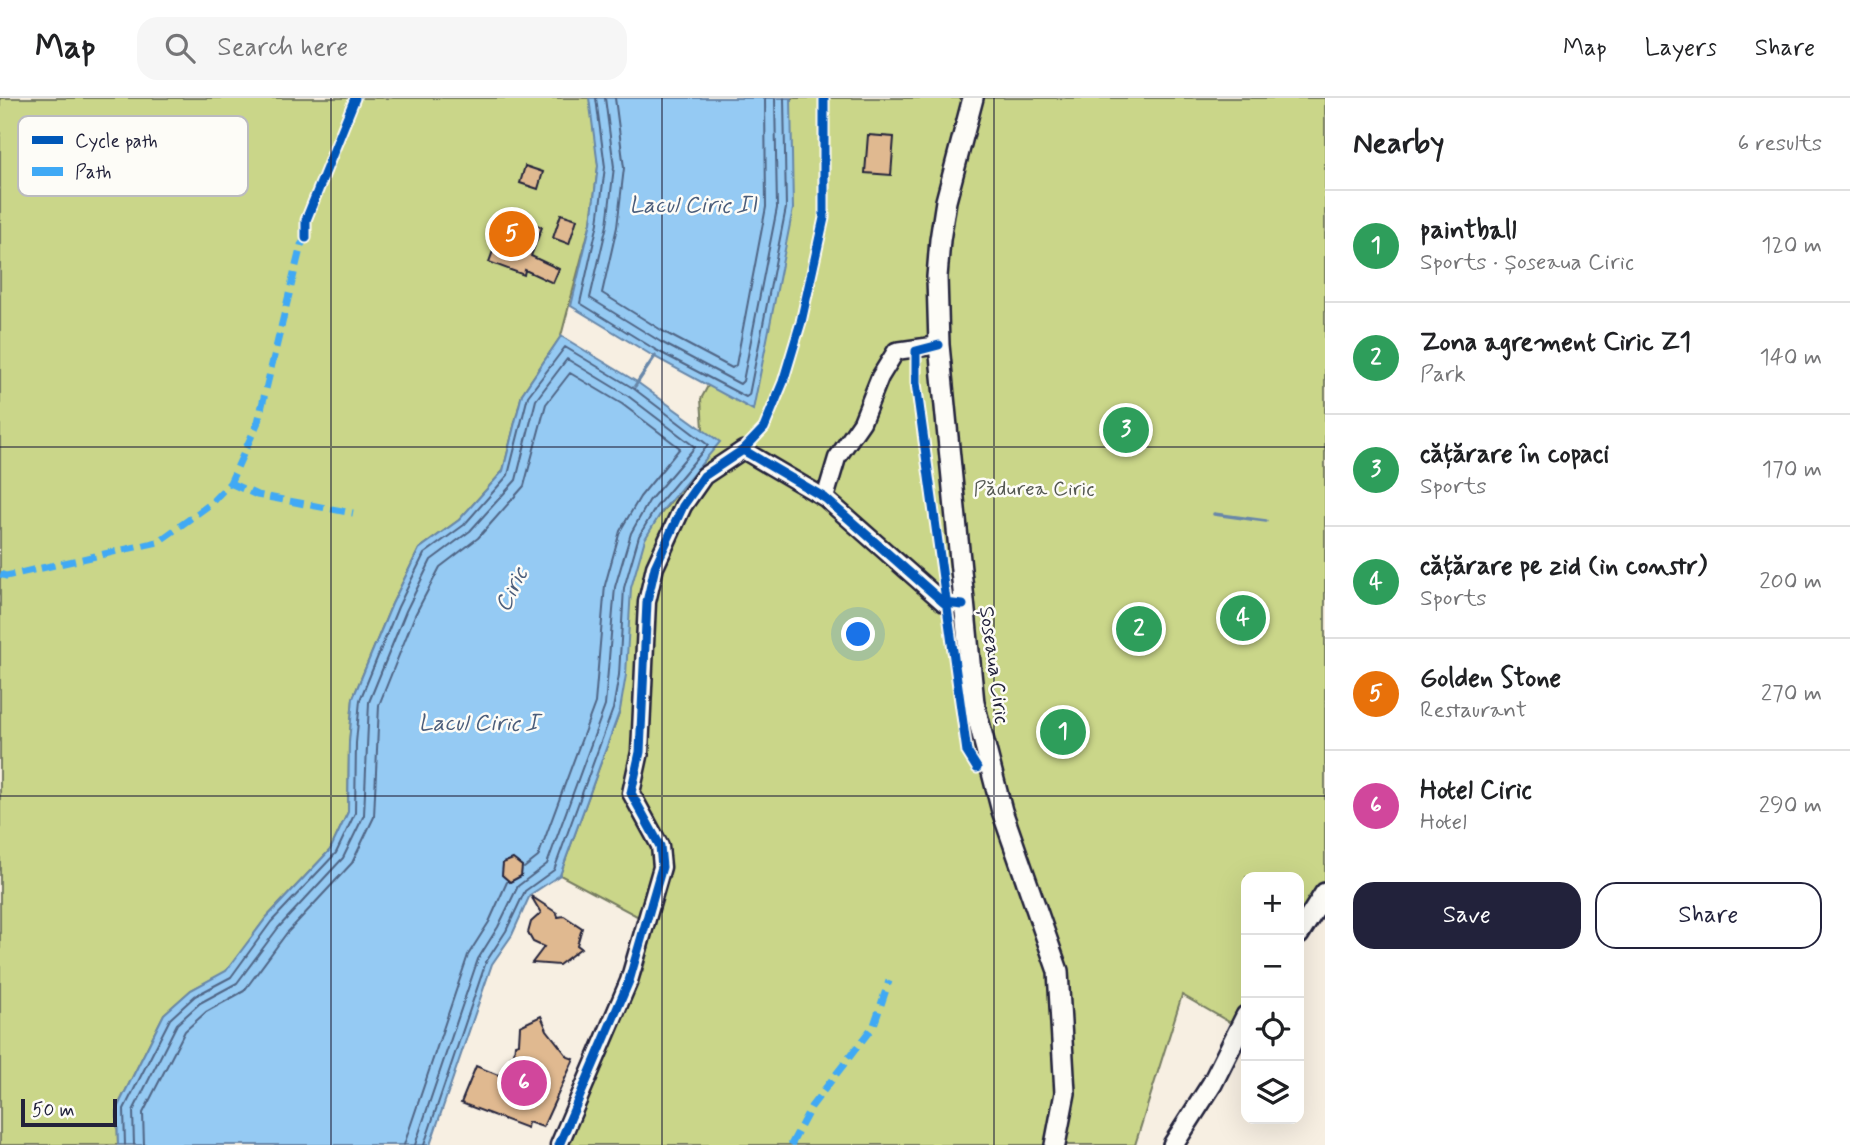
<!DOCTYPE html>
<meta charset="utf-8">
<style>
body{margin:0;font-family:Mynerve,sans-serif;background:#f6f6f6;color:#202124}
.controls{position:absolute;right:21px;bottom:21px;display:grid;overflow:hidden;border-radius:14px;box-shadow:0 7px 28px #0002}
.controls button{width:63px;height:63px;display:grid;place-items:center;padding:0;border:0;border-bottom:2px solid #e0e0e0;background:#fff;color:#202124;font:35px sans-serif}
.scale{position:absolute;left:21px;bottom:18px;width:96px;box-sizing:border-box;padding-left:7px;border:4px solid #22223b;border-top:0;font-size:19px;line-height:24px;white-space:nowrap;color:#22223b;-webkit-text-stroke:5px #fdfcf7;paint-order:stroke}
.you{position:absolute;left:859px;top:537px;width:24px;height:24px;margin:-18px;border:5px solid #fff;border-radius:50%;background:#1a73e8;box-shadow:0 0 0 10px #1a73e833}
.badge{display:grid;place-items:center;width:46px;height:46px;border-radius:50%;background:#22223b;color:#fff;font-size:23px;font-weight:700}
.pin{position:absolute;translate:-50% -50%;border:4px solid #fff;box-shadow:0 2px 7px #0006}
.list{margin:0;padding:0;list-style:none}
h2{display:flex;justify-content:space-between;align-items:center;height:91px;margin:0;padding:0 28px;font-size:30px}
h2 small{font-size:23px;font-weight:400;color:#757577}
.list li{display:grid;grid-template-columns:46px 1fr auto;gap:21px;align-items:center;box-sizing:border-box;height:112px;padding:0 28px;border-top:2px solid #e0e0e0}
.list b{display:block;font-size:26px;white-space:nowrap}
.list p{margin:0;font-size:23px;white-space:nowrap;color:#757577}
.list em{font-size:23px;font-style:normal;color:#757577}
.actions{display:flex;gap:14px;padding:21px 28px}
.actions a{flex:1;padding:16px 0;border:2px solid #22223b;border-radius:21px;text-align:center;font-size:24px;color:#22223b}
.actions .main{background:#22223b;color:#fff}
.icon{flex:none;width:38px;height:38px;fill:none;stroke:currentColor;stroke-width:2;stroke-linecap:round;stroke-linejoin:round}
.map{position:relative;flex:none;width:1325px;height:1047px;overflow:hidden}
header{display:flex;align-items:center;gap:42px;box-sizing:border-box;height:98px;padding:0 35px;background:#fff;border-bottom:2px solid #e0e0e0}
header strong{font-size:33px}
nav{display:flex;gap:38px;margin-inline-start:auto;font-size:24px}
.search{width:490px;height:63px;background:#f6f6f6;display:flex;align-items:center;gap:18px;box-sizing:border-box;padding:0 24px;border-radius:21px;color:#757577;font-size:26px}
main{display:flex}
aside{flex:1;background:#fff}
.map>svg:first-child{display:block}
.green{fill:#cad689;stroke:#767c62;stroke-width:2}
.water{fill:#95caf3;stroke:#6787a9;stroke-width:2}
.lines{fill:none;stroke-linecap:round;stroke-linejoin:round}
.shore{stroke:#506585;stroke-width:2}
.stream{stroke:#6787a9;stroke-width:3.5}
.building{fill:#e0b990;stroke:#22223b;stroke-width:2}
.minor-casing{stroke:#22223b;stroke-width:21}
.major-casing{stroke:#22223b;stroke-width:24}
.minor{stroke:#fdfcf7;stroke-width:16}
.major{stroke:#fdfcf7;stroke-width:19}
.quiet{stroke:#3fa9f5;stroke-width:7;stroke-dasharray:14 7;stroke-linecap:butt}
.cycleway-casing{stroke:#fdfcf7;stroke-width:13}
.cycleway{stroke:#0057b8;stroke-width:9}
.grid{fill:none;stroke:#22223b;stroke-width:2;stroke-opacity:0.55}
.labels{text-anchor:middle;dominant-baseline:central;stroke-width:5;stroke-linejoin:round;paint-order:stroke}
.park-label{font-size:21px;fill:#545852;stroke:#fdfcf7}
.street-label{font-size:21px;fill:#22223b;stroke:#fdfcf7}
.water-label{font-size:23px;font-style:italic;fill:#4a5d7b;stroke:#fdfcf7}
.key{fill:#fdfcf7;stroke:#bbbbbf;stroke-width:2}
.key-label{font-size:19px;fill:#22223b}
</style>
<header>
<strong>Map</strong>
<div class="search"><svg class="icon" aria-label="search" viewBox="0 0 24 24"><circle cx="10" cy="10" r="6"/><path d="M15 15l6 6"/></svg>Search here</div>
<nav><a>Map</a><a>Layers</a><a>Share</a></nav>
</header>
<main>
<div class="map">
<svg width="1325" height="1047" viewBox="0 0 1325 1047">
<rect width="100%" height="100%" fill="#f7efe2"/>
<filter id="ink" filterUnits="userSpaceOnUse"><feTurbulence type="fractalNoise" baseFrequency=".0143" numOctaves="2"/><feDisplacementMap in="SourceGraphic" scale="14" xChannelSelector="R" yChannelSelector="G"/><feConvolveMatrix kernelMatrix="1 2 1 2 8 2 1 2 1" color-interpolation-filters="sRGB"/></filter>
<g filter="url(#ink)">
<path class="green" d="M0,0h592l6,68 -7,56 -30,114 -39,58 -19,77 -44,49 -40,29 -27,55 -39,94 -4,45 -1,69 -18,38 -64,68 -40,54 -35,18 -27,24 -47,94 1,37h-118z
M790,0h535v804l-26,41v-66h-53v148l-3,5 -61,-35 -47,150h-584l92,-175 11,-45 -94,-50 60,-165 4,-96 15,-72 66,-84 -4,-59 86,-162z"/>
<path class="water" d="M589,0h202l2,111 -40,201 -100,-54 -82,-50 20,-84 7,-56z
M561,238l76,46 83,60 -58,69 -17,28 -14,49 -5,87 -6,35 -60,165 -30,20 -18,40 -20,29 -62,181h-312l-1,-37 47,-94 27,-24 35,-19 40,-53 64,-68 18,-38 1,-69 4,-45 39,-94 27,-55 40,-29 44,-49 19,-77z"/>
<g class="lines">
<path class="shore" d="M596,0l9,69 -7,56 -18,80 76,47 90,47 3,-2 37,-187 -2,-110
M605,0l9,69 -7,58 -17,73 71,44 79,42 3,-3 34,-173 -2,-110
M615,0l9,70 -7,59 -15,66 64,40 66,35 4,-3 30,-158 -1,-109
M125,1047l-1,-36 46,-90 25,-23 36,-19 40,-55 65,-69 19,-40 1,-70 4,-43 38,-93 26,-53 40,-29 44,-50 20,-79 37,-49 68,41 75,57 -52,62 -17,29 -15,52 -5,87 -6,34 -59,161 -29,21 -19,40 -20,31 -62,183
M134,1047l-1,-34 44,-87 23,-21 37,-20 41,-55 65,-70 21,-43 5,-113 37,-91 25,-51 39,-29 46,-51 20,-80 31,-41 61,37 67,51 -46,54 -18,32 -16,54 -10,119 -58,158 -29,22 -20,41 -20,32 -63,186
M144,1047l-1,-32 42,-82 21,-19 38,-21 42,-57 66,-71 22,-46 5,-112 36,-90 25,-48 38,-29 46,-52 22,-82 24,-31 52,31 58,44 -40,49 -20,34 -15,54 -10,118 -57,154 -14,11
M404,1047l64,-190 21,-33 18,-40"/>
<path class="stream" d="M635,288l20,-30
M1214,416l52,7"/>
</g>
<path class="building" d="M868,37l26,2 -3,38 -26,-2z
M525,68l18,6 -5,17 -18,-6z
M507,115l35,14 -11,29 28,13 -6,14 -28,-13 -1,5 -35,-13z
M561,116l16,5 -8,25 -16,-6z
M513,761l9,7 -1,10 -11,6 -8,-7 1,-12z
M531,798l26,17 1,4 6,-1 18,12 -5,17 4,3 -22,17 -27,-2 12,-16 -11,-5 -5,-9 3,-11 10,-9z
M541,918l6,14 21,27 6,2 -31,68 -15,-5 -1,6 -66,-25 15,-37 22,9 11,-6 1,-12 4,-2 1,-11 4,-1 1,-17z"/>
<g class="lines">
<g class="minor-casing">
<path id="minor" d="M825,400l12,-40 25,-36 18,-45 16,-26 43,-6
M559,1047l70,-164 33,-114 -2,-21 -29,-53 9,-41 7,-150 8,-35 28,-61 21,-30 39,-26 82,48 119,105 19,2"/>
</g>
<g class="major-casing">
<path id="major" d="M973,0l-27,103 -6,39 -3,37 2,68 35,358 28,108 56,160 7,122 -10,52
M1299,836l26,-41
M1173,1047l39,-61 34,-68"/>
</g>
<use href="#minor" class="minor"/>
<use href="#major" class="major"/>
<path class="quiet" d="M230,385l27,12 96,18
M0,476l6,2 152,-34 51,-37 21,-22 28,-61 43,-177 5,-7
M791,1047l20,-38 63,-82 15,-44"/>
<g class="cycleway-casing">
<path id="cycleway" d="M306,140v-18l49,-122
M939,247l-23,6v32l51,369 10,16
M743,352l21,-22 19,-46 18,-60 23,-104v-120
M559,1047l70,-164 33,-114 -2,-21 -29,-53 9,-41 7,-150 8,-35 28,-61 21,-30 39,-26 82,48 119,105 19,2"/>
</g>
<use href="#cycleway" class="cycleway"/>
</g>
</g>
<path class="grid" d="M331,0v1047M662,0v1047M994,0v1047M0,349h1325M0,698h1325"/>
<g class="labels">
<g class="park-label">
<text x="1034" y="391">Pădurea Ciric</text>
</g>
<g class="street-label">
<text transform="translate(994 567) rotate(82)">Șoseaua Ciric</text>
</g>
<g class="water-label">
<text x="693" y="108">Lacul Ciric II</text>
<text transform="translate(512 492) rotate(-65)">Ciric</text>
<text x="479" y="626">Lacul Ciric I</text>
</g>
</g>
<rect x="18" y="18" width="230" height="80" rx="10" class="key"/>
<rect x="32" y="38" width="31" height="8" fill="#0057b8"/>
<rect x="32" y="69" width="31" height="9" fill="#3fa9f5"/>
<g class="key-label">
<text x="75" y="49">Cycle path</text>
<text x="75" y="80">Path</text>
</g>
</svg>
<div class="controls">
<button>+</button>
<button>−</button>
<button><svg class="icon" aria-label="locate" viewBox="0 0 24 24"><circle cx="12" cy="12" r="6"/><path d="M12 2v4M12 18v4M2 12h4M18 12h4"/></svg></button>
<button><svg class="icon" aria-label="layers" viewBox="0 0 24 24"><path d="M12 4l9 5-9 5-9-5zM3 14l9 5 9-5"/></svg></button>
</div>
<div class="scale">50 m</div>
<div class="you"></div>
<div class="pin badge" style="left:1063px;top:634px;background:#2e9e5b">1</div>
<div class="pin badge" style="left:1139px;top:531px;background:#2e9e5b">2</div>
<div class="pin badge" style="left:1126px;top:332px;background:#2e9e5b">3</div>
<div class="pin badge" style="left:1243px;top:520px;background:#2e9e5b">4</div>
<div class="pin badge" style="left:512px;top:136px;background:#e8710a">5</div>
<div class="pin badge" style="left:524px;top:985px;background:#d1479c">6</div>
</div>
<aside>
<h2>Nearby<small>6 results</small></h2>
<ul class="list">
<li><span class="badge" style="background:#2e9e5b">1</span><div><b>paintball</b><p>Sports · Șoseaua Ciric</p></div><em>120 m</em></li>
<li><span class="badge" style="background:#2e9e5b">2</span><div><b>Zona agrement Ciric Z1</b><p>Park</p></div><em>140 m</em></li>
<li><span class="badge" style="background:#2e9e5b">3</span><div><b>cățărare în copaci</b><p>Sports</p></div><em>170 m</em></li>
<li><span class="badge" style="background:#2e9e5b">4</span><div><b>cățărare pe zid (in constr)</b><p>Sports</p></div><em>200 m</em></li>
<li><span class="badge" style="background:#e8710a">5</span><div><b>Golden Stone</b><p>Restaurant</p></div><em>270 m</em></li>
<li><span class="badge" style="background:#d1479c">6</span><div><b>Hotel Ciric</b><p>Hotel</p></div><em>290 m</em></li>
</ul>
<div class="actions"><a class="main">Save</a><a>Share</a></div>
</aside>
</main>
